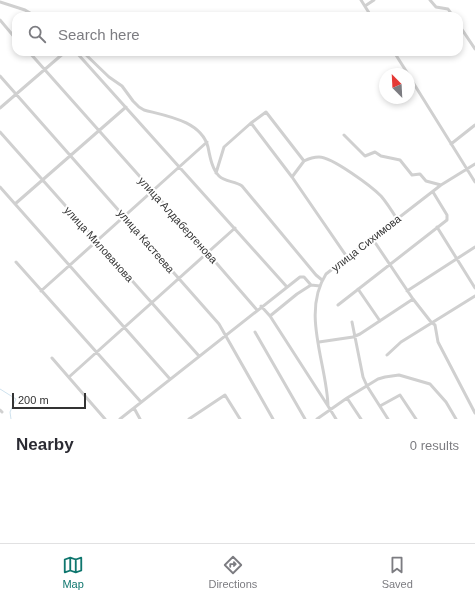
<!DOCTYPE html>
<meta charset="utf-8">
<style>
body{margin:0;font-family:Helvetica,sans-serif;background:#f2f2f3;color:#2b2b33}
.compass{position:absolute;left:379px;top:68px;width:36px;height:36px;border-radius:50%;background:#fff;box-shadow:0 2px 6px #0003;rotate:336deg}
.scale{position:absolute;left:12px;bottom:10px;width:74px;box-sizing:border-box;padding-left:4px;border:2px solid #333;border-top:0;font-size:11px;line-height:14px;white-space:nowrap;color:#333;-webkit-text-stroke:3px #fff;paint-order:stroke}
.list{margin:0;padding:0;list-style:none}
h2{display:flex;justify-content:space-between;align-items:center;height:52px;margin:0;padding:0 16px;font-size:17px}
h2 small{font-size:13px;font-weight:400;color:#7c7c81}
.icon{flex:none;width:22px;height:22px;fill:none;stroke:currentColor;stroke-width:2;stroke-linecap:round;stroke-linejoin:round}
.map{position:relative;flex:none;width:475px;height:419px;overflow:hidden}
.search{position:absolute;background:#fff;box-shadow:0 2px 6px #0003;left:12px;right:12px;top:12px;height:44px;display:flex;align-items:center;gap:10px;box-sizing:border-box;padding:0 14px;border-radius:12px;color:#7c7c81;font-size:15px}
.sheet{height:124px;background:#fff}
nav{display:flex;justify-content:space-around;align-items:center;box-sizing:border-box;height:56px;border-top:1px solid #e1e1e2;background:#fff;font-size:11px;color:#7c7c81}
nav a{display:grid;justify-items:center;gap:2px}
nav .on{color:#0f766e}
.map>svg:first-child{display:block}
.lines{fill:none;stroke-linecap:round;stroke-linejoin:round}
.stream{stroke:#cfe2ee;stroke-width:1}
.minor{stroke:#d0d0d0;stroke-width:3}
.labels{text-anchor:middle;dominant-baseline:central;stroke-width:4;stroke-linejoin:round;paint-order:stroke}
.street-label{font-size:11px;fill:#333;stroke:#fff}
</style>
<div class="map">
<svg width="475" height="419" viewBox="0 0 475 419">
<rect width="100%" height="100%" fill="#fff"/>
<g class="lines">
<path class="stream" d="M0,389l16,10 -6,13 1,7"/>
<path class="minor" d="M361,0l10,16
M430,0l6,7 12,2 5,7
M0,2l25,8 10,6
M365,6l9,-6
M0,20l16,19
M459,25l16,24
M29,52l170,191 58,67
M76,52l211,235
M83,52l26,25 13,9 11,15 6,6 5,3c23,6 57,11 64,37 2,10 4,22 11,29 6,6 16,5 23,10l74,89 6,5
M394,52l14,22
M0,76l219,248 54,95
M409,76l66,106
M0,108l65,-56
M0,132l199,224
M344,135l21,21 10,-4 6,4 19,4 12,15 8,-1 6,7 15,4
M451,144l24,-19
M216,173l8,-26 27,-24
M292,177l12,-16
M0,187l170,192
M15,204l111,-97
M437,227l38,61
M372,238l41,61 18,23 4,3 3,17 37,71
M347,257l-55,-80 -41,-54 15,-11 38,49c4,-2 10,-4 15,-4 13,0 52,29 62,39 6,7 11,15 16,23
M16,262l125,140
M358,289l22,32
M41,291l166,-149
M407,291l68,-44
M338,305l109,-85v-5l-14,-23
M261,306l9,10 58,90
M270,316l27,-22 14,-9 9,1
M352,322l11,55 4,9 21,33
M255,332l50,87
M319,342l34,-5 7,-3 53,-35
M387,355l14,-13 74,-46
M52,358l53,61
M69,377l166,-149
M347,398l14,21
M380,406l20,-11 16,24
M134,408l6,11
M0,410l2,2
M120,419l180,-142h4l7,8
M189,419l36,-24 15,24
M317,419l30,-21 31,-19 7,-2 14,-2 31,9 16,18 10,17
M336,419l-8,-13c-1,-42 -27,-93 -2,-132l115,-89 34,-21"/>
</g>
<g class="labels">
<g class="street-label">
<text transform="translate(178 220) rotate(48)">улица Алдабергенова</text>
<text transform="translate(146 241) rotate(49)">улица Кастеева</text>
<text transform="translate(366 243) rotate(-38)">улица Сихимова</text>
<text transform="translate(99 244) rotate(48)">улица Милованова</text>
</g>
</g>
</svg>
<svg class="compass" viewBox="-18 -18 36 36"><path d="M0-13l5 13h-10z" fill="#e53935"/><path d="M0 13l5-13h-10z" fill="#7c7c81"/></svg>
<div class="scale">200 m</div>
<div class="search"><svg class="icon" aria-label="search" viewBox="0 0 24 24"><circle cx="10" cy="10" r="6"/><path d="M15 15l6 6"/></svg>Search here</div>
</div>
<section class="sheet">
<h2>Nearby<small>0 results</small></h2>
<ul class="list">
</ul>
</section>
<nav>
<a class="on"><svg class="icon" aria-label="map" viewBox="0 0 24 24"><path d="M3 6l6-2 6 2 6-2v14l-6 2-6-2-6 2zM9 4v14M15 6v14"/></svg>Map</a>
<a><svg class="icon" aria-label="directions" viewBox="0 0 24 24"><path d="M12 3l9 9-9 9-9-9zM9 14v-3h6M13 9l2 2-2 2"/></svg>Directions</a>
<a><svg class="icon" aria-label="saved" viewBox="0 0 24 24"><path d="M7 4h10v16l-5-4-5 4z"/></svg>Saved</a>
</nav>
